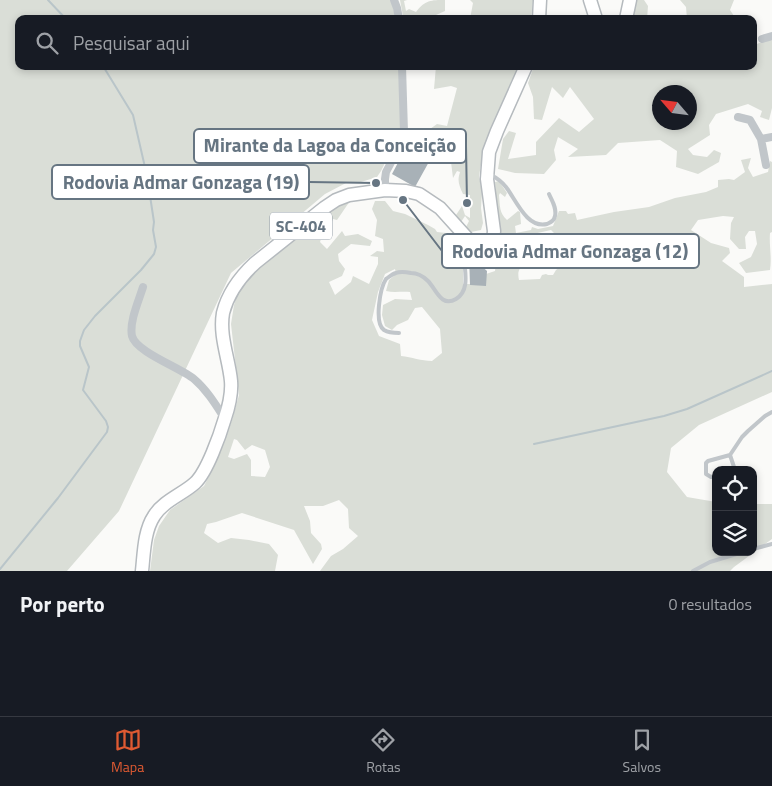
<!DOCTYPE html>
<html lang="pt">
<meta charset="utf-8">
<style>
body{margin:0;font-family:"Titillium Web",sans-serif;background:#20242c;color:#f1f3f6}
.controls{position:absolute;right:15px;bottom:15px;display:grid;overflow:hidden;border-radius:10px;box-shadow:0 2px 8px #0003}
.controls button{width:45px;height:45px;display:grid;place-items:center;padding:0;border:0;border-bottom:1px solid #363941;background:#171b24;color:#f1f3f6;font:25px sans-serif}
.compass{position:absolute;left:652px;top:85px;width:45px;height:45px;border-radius:50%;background:#171b24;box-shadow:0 2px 8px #0003;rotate:298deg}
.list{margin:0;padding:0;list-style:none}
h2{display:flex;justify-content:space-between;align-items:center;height:65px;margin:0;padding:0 20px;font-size:21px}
h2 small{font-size:16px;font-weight:400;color:#9ea1a6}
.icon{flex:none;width:28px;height:28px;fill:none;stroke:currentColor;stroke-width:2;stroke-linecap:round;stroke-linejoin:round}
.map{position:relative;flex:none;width:772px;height:571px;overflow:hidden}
.search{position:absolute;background:#171b24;box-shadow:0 2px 8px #0003;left:15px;right:15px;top:15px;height:55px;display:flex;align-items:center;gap:12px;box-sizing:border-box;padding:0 18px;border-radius:10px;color:#9ea1a6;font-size:19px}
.sheet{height:145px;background:#171b24}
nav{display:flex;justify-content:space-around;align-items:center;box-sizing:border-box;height:70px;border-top:1px solid #363941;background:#171b24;font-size:14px;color:#9ea1a6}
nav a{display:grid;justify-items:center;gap:2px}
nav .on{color:#df5a32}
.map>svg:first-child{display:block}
.green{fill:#daded7;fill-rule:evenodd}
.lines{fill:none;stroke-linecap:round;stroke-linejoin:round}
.stream{stroke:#b9c5c9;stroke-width:2}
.building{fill:#a8b1b7}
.primary-casing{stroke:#b5babe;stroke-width:15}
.lane{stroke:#c1c6ca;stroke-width:4}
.street{stroke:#c1c6ca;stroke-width:8}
.primary{stroke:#fff;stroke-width:12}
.labels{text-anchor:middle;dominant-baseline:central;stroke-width:5;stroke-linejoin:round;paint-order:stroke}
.shield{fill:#fff;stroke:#949ea8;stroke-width:1}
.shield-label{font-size:16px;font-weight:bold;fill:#667582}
.leader{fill:none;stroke:#667582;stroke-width:2}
.callout-dot{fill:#667582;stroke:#fff;stroke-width:2}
.callout{fill:#fff;stroke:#667582;stroke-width:2}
.callout-label{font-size:19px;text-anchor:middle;font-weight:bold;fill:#667582}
</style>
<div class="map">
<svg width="772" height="571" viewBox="0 0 772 571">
<rect width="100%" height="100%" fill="#fafaf8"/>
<path class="green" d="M0,0h390l3,5 2,14h-376v47h380l2,65 -20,40 -4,6 -16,5 -15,1 -21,11 -94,79 -112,238 -52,60h-67z
M400,0h7l-3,1 2,10 3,-2 7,3c9,-12 15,-12 29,-12v11l-18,8 -6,-3h-18z
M470,0h63l-2,19h-61l3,-16z
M635,0h9l4,6 -1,13h-16z
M680,0h54l-4,10 4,6 -1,3h-46l-1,-12z
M771,38l1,3v67l-3,12 -9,-3 2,-6 -14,-7 -32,10 -7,11 1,10 -22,14 5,6 14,2 7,-7 7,3 -2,9 -21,12 -22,-7 1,-16 -17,-11 -42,3 -12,12 -38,2 10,-8 -20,-12 -4,13 2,10 -12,14 -29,-1 -17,-4 5,-30 6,-8 7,2 -8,26 28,-4v-13l23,-24 20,14 15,-13 -24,-32 -7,11 -11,-11 -10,33 -8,-1 -1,-22 -5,-14 6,-17h69v2l9,-2h141v-23l4,1zM660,92h30v30h-30z
M436,66h82l-8,24 -27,63 -4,23 3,16 -1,16 2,15 -2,7 -10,2 -5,-5 3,-6 -4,-5 -4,6 -5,-7 6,-9 3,9 5,3v-23l-7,-1c-4,-9 -6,-13 -3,-22l-3,-1 -4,7 -2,-16v-24l-26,-1 -5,3 -5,-3 2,-4 6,1 14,-10 10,2 10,-38 -6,-2 -17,3z
M751,158l-3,10 5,9 15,-5 2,-11 2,1v70l-2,1c-1,13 2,24 0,37l-24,3 -7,-10 12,-6 6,-13 -2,-13h-6l-4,6 1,12h-7l-9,-10 1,-16 3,-6 -11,-1 -25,4 -7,10 20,13 18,5 1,5 -8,8 22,16v10l28,-3v108l-73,33 -28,23 -4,24 20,25 29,5v50h37v-48h19v35l-38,28 -4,4h-410l11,-15 12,-7 15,-13 -9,-8 -1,-19 -9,-9 -16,6h-19l6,15 1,12 10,11 1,5 -9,15 -19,-34 -52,-17 -26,9 -9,2 -3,9 14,10 13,-5 18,2 20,4 9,11 -3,16h-125l4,-31 5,-14 11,-16 34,-24 12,-24 16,-42 7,-25 -8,-71 3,-19 6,-18 9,-14 78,-62 18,-9 5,-1 -13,19 -4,-1 -5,13 -5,1 -3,9 7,7 15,-18 3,5 13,-2 14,7 -2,5 -19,-2 -13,10 1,7 6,8 -3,7 -13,6 6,13 16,-13 2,-6 16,8 9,-20v-7l-8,-1 7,-5 7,1 -1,-13 -8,-3 2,-16 -5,-11 3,-8h10l8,10 12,3 23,11 7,4 2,3 9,1 12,12 1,16 4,7v16h22l1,-10 9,-3 1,-9 5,-9 6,9 16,-2 7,-6v-10h2c1,3 3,9 2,13 -4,11 -19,5 -15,23l21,-1 2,-4 4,-1 2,1h5l3,-5 4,-3 -10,-23 4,-11 -3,-3 -27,6v9h-6l-3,-5 -2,3 2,7 6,2v3h-11l-11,-15 -4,-58 4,-1 8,12 -2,4 -5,-4 -1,2c1,10 0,18 8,25l11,-9 2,1 1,12 -6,2 1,7 15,-3 1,-3 6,2 15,-3 6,-15h7l2,3 7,-1 2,7 37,-8 35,-5 26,-9 31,-6 12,-5v-7l11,-1 5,1 11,-8 -4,-12zM395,269l1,5 -7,6 -3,11c8,2 16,0 24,1l2,8 -17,-1 -12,6 -1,10 3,11 7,4 5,-5 11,-5 7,-12 7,-1 18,22 2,24 -10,8c-11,0 -20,-4 -31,-5l-1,-12 -21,-8 -7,-16 6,-28 7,-18zM234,439l3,1 8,10 7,-5 13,5 5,17 -5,10 -14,-1v-16l-4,-6 -13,5 -6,-2z"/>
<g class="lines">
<path class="stream" d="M48,0l18,19
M534,444l130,-28 23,-7 85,-38
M0,569l58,-71 49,-66 1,-5 -2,-6 -23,-31 6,-23 -9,-21v-5l4,-11 11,-14 46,-46 13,-16 2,-7 -3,-17 1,-8 -7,-46 -14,-61 -30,-49"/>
</g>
<path class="building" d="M411,138l24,13 -20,36 -23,-13z
M451,146l2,15 -19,2 1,-12z
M469,255l18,16 -1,15 -16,-1z"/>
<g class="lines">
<g class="primary-casing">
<path id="primary" d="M590,0l6,19
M539,19l1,-19
M626,19l4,-19
M142,571c2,-18 2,-40 12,-55 9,-15 29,-22 41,-33 12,-11 25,-48 30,-65 4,-12 7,-25 6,-37 -2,-22 -12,-45 -8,-68 5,-20 17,-36 32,-50l69,-55 12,-8 13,-5 36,-5 21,1 13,3 21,14 28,31 6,5 11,4 4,-2 4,-4 1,-11 -7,-52 2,-27 8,-21 29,-65"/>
</g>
<path class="lane" d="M491,175c6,3 11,7 15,12 10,13 21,42 41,37 4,-2 7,-3 8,-8 2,-8 -3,-15 -6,-22
M399,333c-5,0 -10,0 -15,-3 -10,-7 -4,-42 2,-51 3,-2 6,-5 10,-6 5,-2 10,-1 15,0 7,0 12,3 17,8 8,8 13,27 28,18 15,-9 8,-30 8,-43 0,-5 1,-10 3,-15
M730,455l5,15
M716,476l-5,1 -5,-3v-11l2,-2 22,-6 12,-18 6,-6 17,-15 7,-4
M753,549l19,-5
M693,571l17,-9 33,-10"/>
<path class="street" d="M394,0l3,8 2,11
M762,39l10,-3
M738,117l12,3 11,19 11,-2
M761,139l5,26
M385,190v-11l1,-7 10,-19 8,-21 -2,-66
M143,287c-4,13 -14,35 -11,49 4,16 49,32 62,43 13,11 22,26 31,40"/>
<use href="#primary" class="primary"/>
</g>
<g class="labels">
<rect class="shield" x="270" y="212.5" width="62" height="27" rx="4"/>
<g class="shield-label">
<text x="301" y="226">SC-404</text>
</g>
</g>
<path class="leader" d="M467 203L466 146M376 183L309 182M403 200L442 251"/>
<g class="callout-dot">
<circle cx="467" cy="203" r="5"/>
<circle cx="376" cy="183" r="5"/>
<circle cx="403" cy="200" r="5"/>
</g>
<g class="callout">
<rect x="194" y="129" width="272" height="34" rx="5"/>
<rect x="52" y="165" width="257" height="34" rx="5"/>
<rect x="442" y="234" width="257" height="34" rx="5"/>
</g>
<g class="callout-label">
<text x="330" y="152">Mirante da Lagoa da Conceição</text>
<text x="181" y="189">Rodovia Admar Gonzaga (19)</text>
<text x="570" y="258">Rodovia Admar Gonzaga (12)</text>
</g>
</svg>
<div class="controls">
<button><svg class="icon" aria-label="locate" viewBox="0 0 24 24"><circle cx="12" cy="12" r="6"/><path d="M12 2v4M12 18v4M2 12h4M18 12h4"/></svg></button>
<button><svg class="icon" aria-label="layers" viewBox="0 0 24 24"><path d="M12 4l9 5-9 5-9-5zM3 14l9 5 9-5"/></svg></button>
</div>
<svg class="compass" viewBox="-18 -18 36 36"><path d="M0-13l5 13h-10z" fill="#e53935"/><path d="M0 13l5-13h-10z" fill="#9ea1a6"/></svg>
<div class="search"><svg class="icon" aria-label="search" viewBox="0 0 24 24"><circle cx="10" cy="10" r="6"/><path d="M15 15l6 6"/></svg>Pesquisar aqui</div>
</div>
<section class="sheet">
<h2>Por perto<small>0 resultados</small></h2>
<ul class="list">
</ul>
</section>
<nav>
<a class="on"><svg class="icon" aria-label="map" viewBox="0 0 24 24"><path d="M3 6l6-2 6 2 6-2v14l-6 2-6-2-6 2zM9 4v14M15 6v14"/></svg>Mapa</a>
<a><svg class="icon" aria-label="directions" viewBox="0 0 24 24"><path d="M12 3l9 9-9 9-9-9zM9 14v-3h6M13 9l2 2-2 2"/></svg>Rotas</a>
<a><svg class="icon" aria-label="saved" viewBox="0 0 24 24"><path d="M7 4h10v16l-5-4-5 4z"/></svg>Salvos</a>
</nav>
